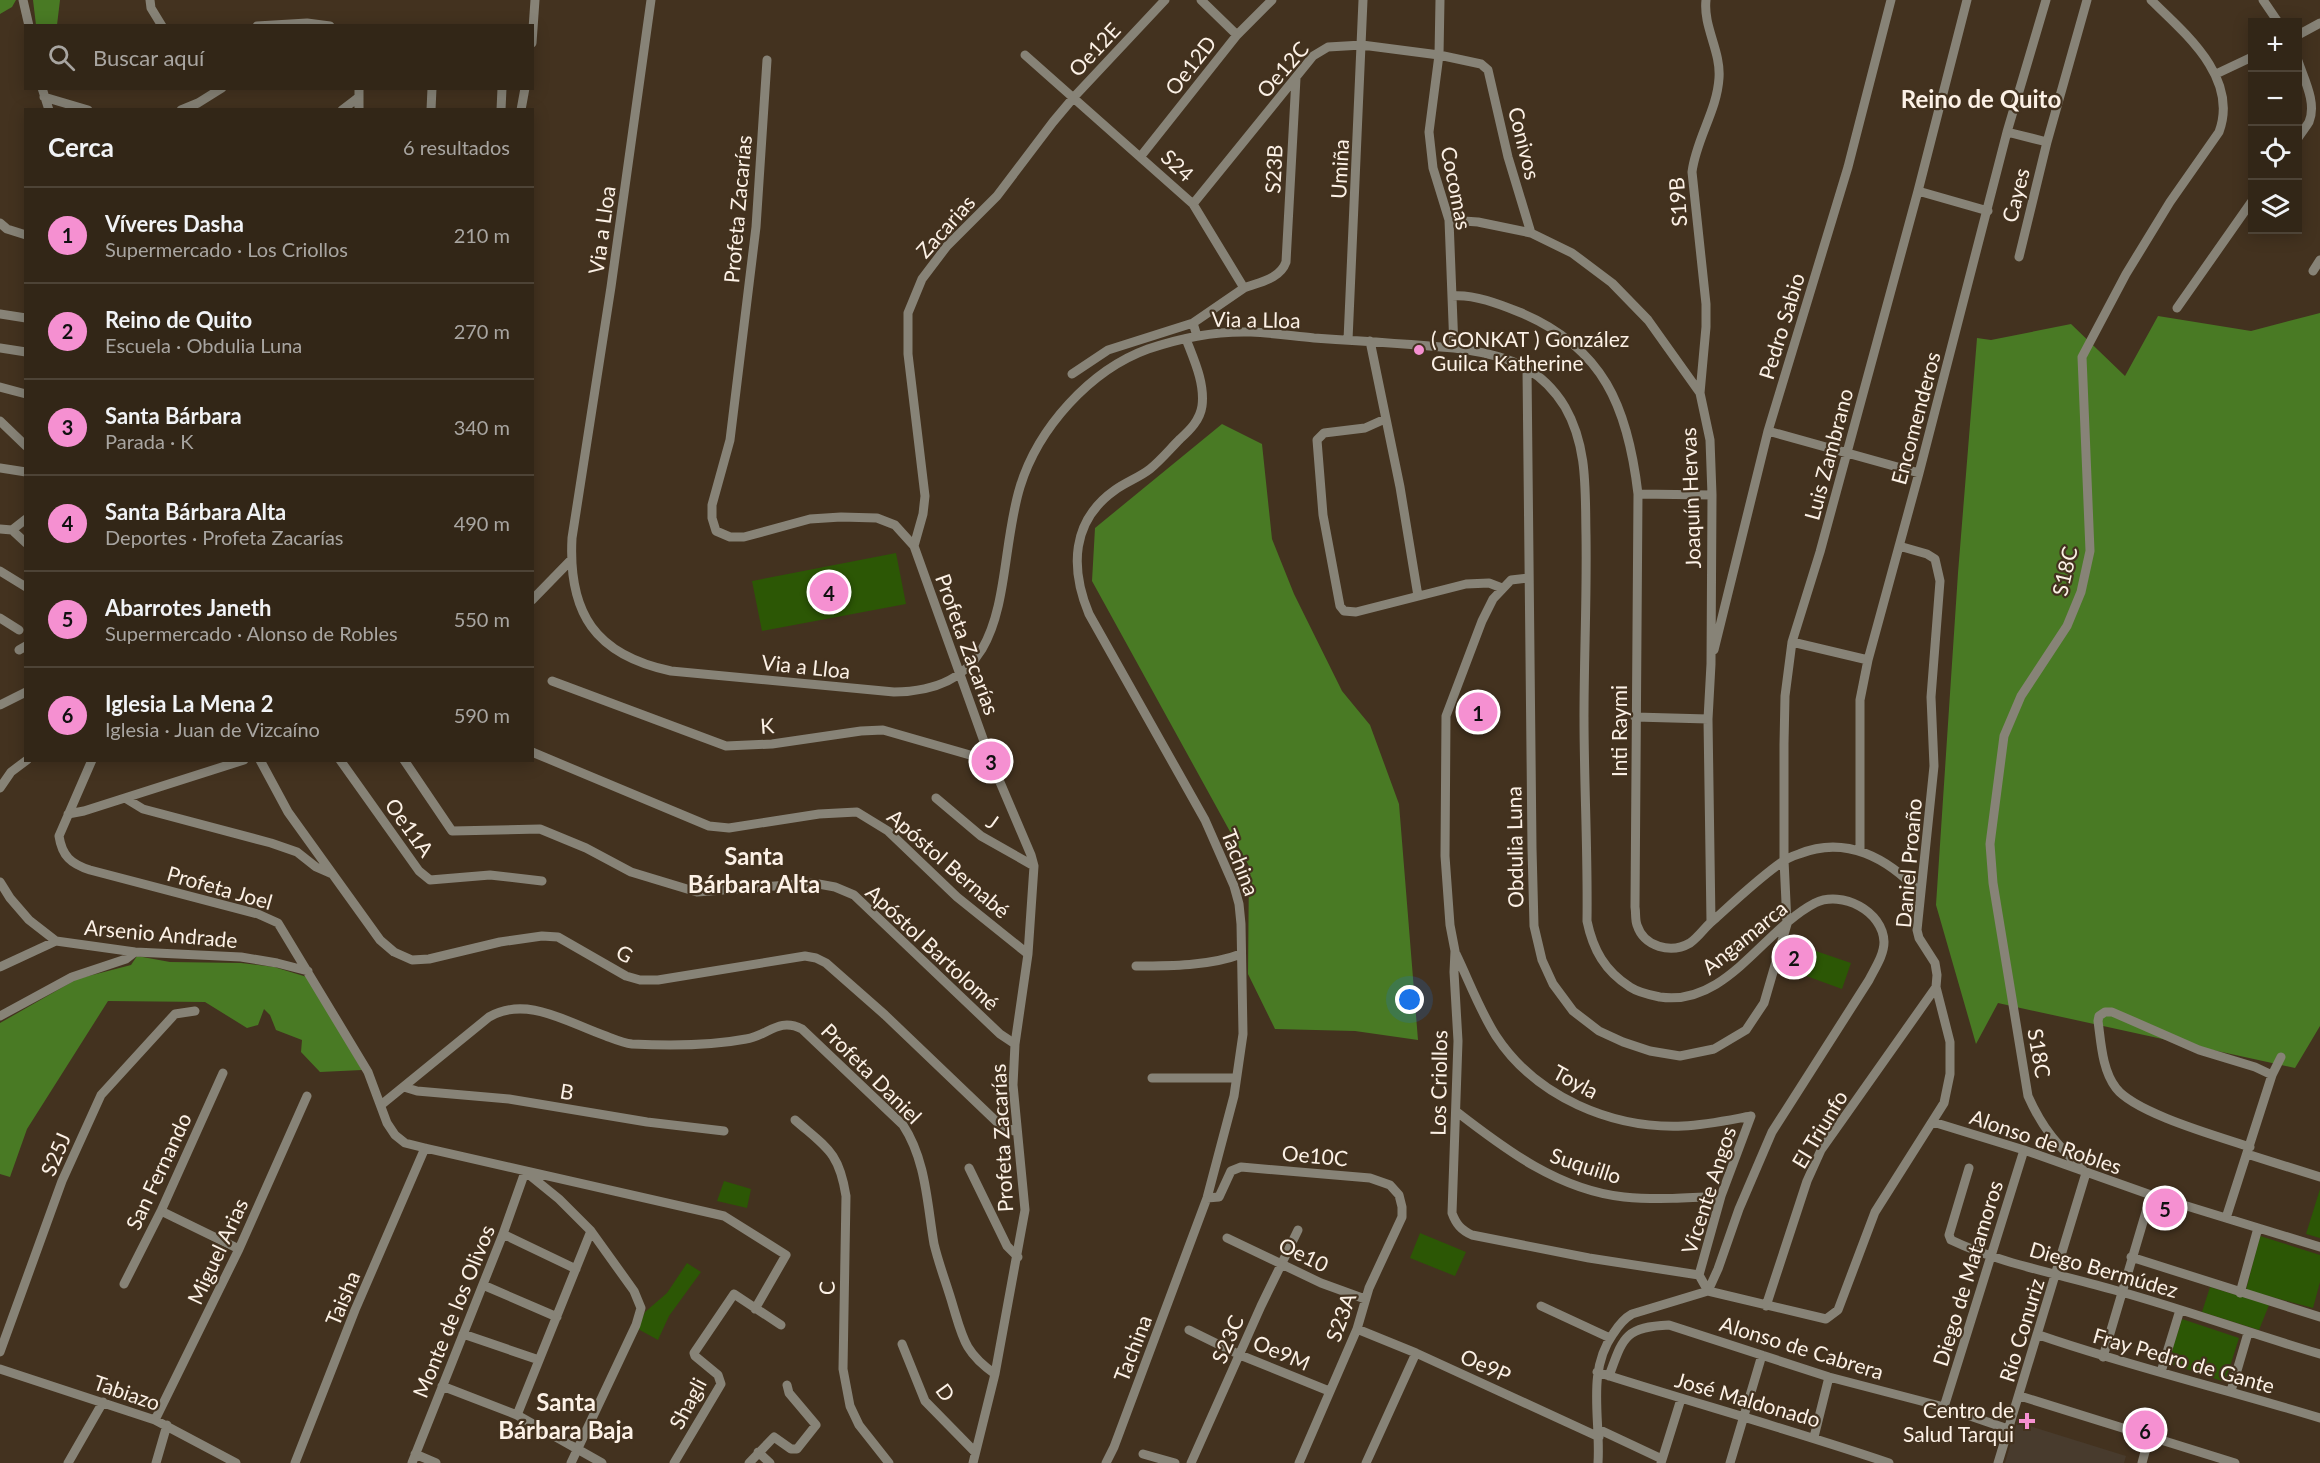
<!DOCTYPE html>
<html lang="es">
<meta charset="utf-8">
<style>
body{margin:0;font-family:Lato,sans-serif;background:#3a2e20;color:#f1f3f6}
.controls{position:absolute;right:18px;top:18px;display:grid;overflow:hidden;border-radius:0px;box-shadow:0 3px 15px #0003}
.controls button{width:54px;height:54px;display:grid;place-items:center;padding:0;border:0;border-bottom:2px solid #4d4336;background:#322617;color:#f1f3f6;font:30px sans-serif}
.you{position:absolute;left:1410px;top:1000px;width:21px;height:21px;margin:-15px;border:4px solid #fff;border-radius:50%;background:#1a73e8;box-shadow:0 0 0 9px #1a73e833}
.badge{display:grid;place-items:center;width:39px;height:39px;border-radius:50%;background:#f590d1;color:#111;font-size:20px;font-weight:700}
.pin{position:absolute;translate:-50% -50%;border:3px solid #fff;box-shadow:0 2px 6px #0006}
.list{margin:0;padding:0;list-style:none}
h2{display:flex;justify-content:space-between;align-items:center;height:78px;margin:0;padding:0 24px;font-size:26px}
h2 small{font-size:20px;font-weight:400;color:#a8a5a1}
.list li{display:grid;grid-template-columns:39px 1fr auto;gap:18px;align-items:center;box-sizing:border-box;height:96px;padding:0 24px;border-top:2px solid #4d4336}
.list b{display:block;font-size:22px;white-space:nowrap}
.list p{margin:0;font-size:20px;white-space:nowrap;color:#a8a5a1}
.list em{font-size:20px;font-style:normal;color:#a8a5a1}
.icon{flex:none;width:33px;height:33px;fill:none;stroke:currentColor;stroke-width:2;stroke-linecap:round;stroke-linejoin:round}
.map{position:relative;flex:none;width:2320px;height:1463px;overflow:hidden}
.search{position:absolute;background:#322617;box-shadow:0 3px 15px #0003;left:24px;top:24px;width:510px;height:66px;display:flex;align-items:center;gap:15px;box-sizing:border-box;padding:0 21px;border-radius:0px;color:#a8a5a1;font-size:22px}
.panel{position:absolute;background:#322617;box-shadow:0 3px 15px #0003;left:24px;top:108px;width:510px;height:654px;border-radius:0px}
.map>svg:first-child{display:block}
.education{fill:#483b2d}
.green{fill:#2c5705}
.forest{fill:#497a24}
.lines{fill:none;stroke-linecap:round;stroke-linejoin:round}
.minor{stroke:#878377;stroke-width:9}
.poi-dot{fill:#f590d1;stroke:#43321f;stroke-width:2}
.labels{text-anchor:middle;dominant-baseline:central;stroke-width:4.5;stroke-linejoin:round;paint-order:stroke}
.street-label{font-size:21px;fill:#fcf1e6;stroke:#43321f}
.poi-label{font-size:21px;fill:#fcf1e6;stroke:#43321f;text-anchor:start}
.quarter-label{font-size:24px;font-weight:bold;fill:#fcf1e6;stroke:#43321f}
</style>
<div class="map">
<svg width="2320" height="1463" viewBox="0 0 2320 1463">
<rect width="100%" height="100%" fill="#43321f"/>
<path class="education" d="M2017,1422l109,34 -2,7h-119z"/>
<path class="green" d="M896,553l10,51 -144,27 -10,-50z
M1804,947l47,16 -9,26 -44,-16z
M724,1181l27,8 -4,19 -30,-7z
M2320,1189v49l-14,-4z
M1420,1233l46,19 -11,24 -45,-18z
M2260,1236l60,19v27l-7,26 -67,-18z
M687,1263l14,9 -32,44 -11,24 -20,-11 7,-17 22,-19z
M2210,1287l59,18 -10,25 -57,-18z
M2182,1319l57,19 -14,44 -57,-19z"/>
<path class="forest" d="M0,0h16l-4,7 -12,7z
M33,0h27l-3,25h-21z
M2320,313v713l-25,42 -297,-65 -22,41 -40,-139 22,-332 19,-235 14,2 80,-16 54,52 33,-60 93,15z
M1222,424l40,20 10,95 22,55 48,97 28,34 29,79 19,236 -63,-9 -80,-2 -27,-55 1,-108 -157,-285 3,-53z
M137,956l33,6 71,1 33,4 33,10 55,93 -42,2 -19,-20 1,-12 -26,-10 -6,-15 -6,-6 -6,16 -11,3 -42,-26 -97,-1 -81,128 -17,48 -10,-3v-151l77,-44 54,-14z"/>
<g class="lines">
<path class="minor" d="M23,0l6,26
M150,0l1,8 11,18
M651,0l-40,287 -39,251c-4,75 23,117 99,133l223,21c125,-1 100,-120 126,-205 18,-59 70,-117 128,-138 32,-11 69,-18 103,-17 21,1 42,4 63,6 47,3 93,6 140,10 47,6 85,16 111,59 23,40 20,84 21,128 1,61 -2,121 -2,182 0,68 4,136 3,204 6,29 18,50 43,66 9,6 20,8 30,10 66,10 103,-67 155,-94 27,-13 68,8 69,39 0,13 -9,26 -15,38l-97,152 -33,77 -21,60 -10,22
M1201,0l36,35
M1440,0l-1,55 -10,77 4,36 16,52 5,128
M2263,0l15,22
M257,26l50,-3 23,3
M2298,35l22,-12
M532,43l3,-43
M1025,55l168,149 51,84c16,-6 36,-9 42,-26l10,-184
M767,60l-11,167 -26,213 -18,65v13l4,13 14,6h14l66,-18 31,-2 36,1 18,7 19,21 77,215 40,94 3,11 -6,88 -13,90 -2,41 12,125 -30,164 -22,89
M2298,61c6,18 19,42 11,61 -3,5 -8,11 -11,16
M2216,74l36,-17
M42,88l7,22
M44,97l44,13
M181,110l17,-7 24,-15
M342,110l17,-13
M359,110v-22
M431,110l1,-22
M501,110l1,-22
M521,110l4,-22
M2007,132l40,10
M1141,156l96,-121 35,-35
M1918,191l70,20
M1193,204l120,-148 15,-9 34,-2 77,10 42,9 7,6 20,87 23,76
M1449,220l29,2 53,11 41,20 40,30 36,37 52,73 10,47 2,55 -1,169 -3,55 3,203
M0,223l7,6 19,6
M2019,257l28,-115 40,-142
M2313,271l7,-11
M1452,296c22,-2 47,8 67,16 85,35 109,96 119,182l-3,413c1,6 0,13 2,18 7,22 34,29 53,18 10,-7 16,-18 26,-25 21,-19 43,-40 66,-56 5,-4 11,-6 17,-8 47,-19 89,4 121,39
M2177,308l75,-107
M0,314l26,4
M1193,323l51,-35
M1348,340l15,-340
M1370,341l30,146 18,109
M0,348l26,4
M1527,369l5,479 2,78 8,34 11,24 20,27 26,20 24,11 27,9 30,5 34,-7 32,-19 18,-27 23,-79 -3,-64v-116l1,-48 7,-54 28,-90 98,-361 49,-191
M1072,374l36,-24 85,-27 4,13
M0,387l26,7
M1700,393l6,-66v-23l-14,-132c4,-33 25,-61 27,-94 2,-27 -16,-51 -13,-78
M1385,419l-20,9 -41,5 -7,7 6,75 17,91 4,5 12,1 110,-28 23,-1 13,5
M0,421l26,25
M1768,431l151,42
M0,468l26,4
M1638,494l74,1
M0,529l12,1 14,-11
M12,530l14,13
M914,546l9,-32 2,-18 -17,-142v-41l14,-34 25,-33 50,-50 56,-74 21,-25 91,-97
M0,571l26,16
M1529,578l-18,2 -18,19 -11,22 -36,95 -1,140 5,69 5,26 -1,21 4,69 -6,172c4,11 9,17 20,22l117,23 110,17 9,16 118,28 12,-9 37,-98 69,-109 6,-29v-32l-14,-55 1,-12 -2,-12 -16,-25 -2,-8 17,-164 -3,-69 9,-116 -5,-22 -8,-5 -28,-8
M532,600l39,-40
M0,618l19,12
M1792,642l76,18
M19,650l7,-4
M1714,650l54,-219 80,-264 43,-167
M552,681l174,65 46,-2 89,-13 22,-1 108,31
M0,705l26,-13
M1635,717l73,2
M532,752l177,74 20,2 90,-14 38,-2 31,19 69,66 71,57
M92,760l-33,76c3,20 12,28 31,34l168,44 20,9 90,149 19,51 8,12 10,8 20,5 299,68 62,39 -31,54
M260,760l28,52 92,128 14,12 18,8 17,-1 71,-17 42,-6 16,1 68,39 14,4h18l147,-24 11,2 10,5 59,52 114,109 17,8
M340,760l79,111 11,9 60,-5 52,6
M404,760l48,71 88,-2 46,19 45,24 66,20 116,-9 22,4 19,8 146,139 15,10
M0,788l11,-16 16,-12
M125,798l18,11 128,34 26,9 19,15 16,7
M936,798l45,38 53,30
M68,814l16,-3 160,-51
M1860,850v-150l8,-40 51,-187 88,-341 39,-132
M0,882l10,16 19,22 27,21 79,11 106,5 36,6 31,8
M1456,954c13,27 24,57 40,82 40,61 116,93 187,90 23,-1 46,-6 68,-10l-30,80 -22,79
M1136,966c34,0 74,0 105,-12
M0,967l56,-26
M0,1016l72,-39 54,-18 9,-7
M1152,1078h84
M404,1087l13,4 92,8 138,23 77,9
M381,1105l108,-88c38,-22 79,6 117,19 8,3 17,7 26,8 38,2 77,2 114,-5 22,-3 32,-22 56,-10l101,96c23,35 24,78 31,119 5,21 13,41 19,62 10,33 12,47 42,68
M1457,1112c49,38 102,78 167,85 32,3 65,1 97,-1
M795,1120c32,28 44,32 51,76l-3,173 7,37 9,19 30,38
M1933,1122l91,28 127,45 169,52
M2250,1147c-33,-11 -115,-34 -134,-59 -14,-18 -15,-46 -18,-67l1,-5 6,-4h7l87,38 56,17 17,8
M2247,1154l73,23
M969,1168l38,78 11,11
M1969,1168l-20,67 2,5c50,24 113,35 167,51 68,19 134,43 202,63
M527,1173l32,26 32,32 43,60 7,17 -5,17 -65,138
M2086,1173c-27,-27 -42,-41 -58,-77l-35,-213 -3,-39 14,-108 17,-40 46,-70 14,-34 9,-41 -8,-194 44,-83 44,-72 49,-70c20,-54 -33,-98 -68,-132
M1207,1198l12,-1 12,-26 10,-4 129,11 20,7 9,10 3,12v10l-33,71 -12,41 -58,134
M161,1211l78,38
M2226,1218l46,-143 9,-18
M503,1234l73,35
M1227,1238l94,45 44,16
M2131,1257l189,60
M124,1284l37,-73 62,-138
M483,1285l74,32
M2240,1293l18,-65
M1541,1306l69,32
M1766,1306l41,-125 14,-31 115,-163
M1357,1329l59,24 183,84
M1189,1330l51,25 89,36
M463,1334l76,26
M2039,1335c92,32 187,54 281,83
M902,1344l23,57 50,51
M0,1352l62,-171 39,-86 74,-81 20,-3
M2103,1357l48,-162
M0,1369l155,51 81,43
M1597,1372c97,31 195,58 292,91
M2161,1372l19,-62
M1609,1376c14,-38 15,-49 60,-51l160,52 115,30 64,22
M442,1386l75,29 85,48
M2231,1391l17,-58
M2020,1396l215,67
M1944,1407l80,-257
M517,1415l74,-184
M155,1420l84,-171 68,-153
M1598,1429l64,30
M1814,1437l15,-60
M758,1452l12,11
M415,1454l21,9
M1143,1454l32,9
M68,1463l35,-61
M156,1463l11,-38
M295,1463l60,-153 70,-162
M412,1463l91,-229 22,-62
M674,1463l47,-79 -3,-9 -23,-19 -1,-3 40,-59 47,31
M749,1463l25,-26 17,12h6l19,-24 -27,-32 -2,-8
M1106,1463l8,-16 93,-249 27,-102 9,-62 -2,-110 -2,-20 -5,-18 -29,-66 -116,-206c-19,-46 -18,-93 26,-124 11,-8 25,-13 35,-21 11,-9 20,-20 30,-30 10,-9 20,-19 22,-33 3,-23 -8,-46 -16,-67
M1191,1463l70,-157 37,-76
M1366,1463l50,-110
M1598,1463c3,-43 -12,-91 15,-129 5,-8 10,-15 19,-20l76,-23
M1661,1463l20,-64
M1730,1463l32,-108
M1998,1463l88,-290
M2142,1463l7,-26"/>
</g>
<g class="poi-dot">
<circle cx="1419" cy="350" r="6"/>
<path d="M2024 1412h6v6h6v6h-6v6h-6v-6h-6v-6h6z"/>
</g>
<g class="labels">
<g class="street-label">
<text transform="translate(1094 49) rotate(-47)">Oe12E</text>
<text transform="translate(1190 65) rotate(-52)">Oe12D</text>
<text transform="translate(1282 69) rotate(-49)">Oe12C</text>
<text transform="translate(1525 143) rotate(76)">Conivos</text>
<text transform="translate(1178 165) rotate(43)">S24</text>
<text transform="translate(1273 169) rotate(-87)">S23B</text>
<text transform="translate(1339 169) rotate(-87)">Umiña</text>
<text transform="translate(1457 188) rotate(79)">Cocomas</text>
<text transform="translate(2015 195) rotate(-76)">Cayes</text>
<text transform="translate(1677 202) rotate(-94)">S19B</text>
<text transform="translate(737 209) rotate(-85)">Profeta Zacarías</text>
<text transform="translate(945 226) rotate(-48)">Zacarias</text>
<text transform="translate(601 230) rotate(-82)">Via a Lloa</text>
<text transform="translate(1256 319) rotate(1)">Via a Lloa</text>
<text transform="translate(1781 326) rotate(-73)">Pedro Sabio</text>
<text transform="translate(1915 418) rotate(-75)">Encomenderos</text>
<text transform="translate(1828 454) rotate(-75)">Luis Zambrano</text>
<text transform="translate(1690 498) rotate(-92)">Joaquín Hervas</text>
<text transform="translate(2064 571) rotate(-77)">S18C</text>
<text transform="translate(968 644) rotate(70)">Profeta Zacarías</text>
<text transform="translate(806 666) rotate(6)">Via a Lloa</text>
<text transform="translate(767 725) rotate(-4)">K</text>
<text transform="translate(1618 731) rotate(-90)">Inti Raymi</text>
<text transform="translate(993 821) rotate(35)">J</text>
<text transform="translate(410 827) rotate(54)">Oe11A</text>
<text transform="translate(1514 847) rotate(-91)">Obdulia Luna</text>
<text transform="translate(1241 862) rotate(69)">Tachina</text>
<text transform="translate(949 863) rotate(41)">Apóstol Bernabé</text>
<text transform="translate(1908 863) rotate(-85)">Daniel Proaño</text>
<text transform="translate(220 887) rotate(16)">Profeta Joel</text>
<text transform="translate(161 933) rotate(5)">Arsenio Andrade</text>
<text transform="translate(1744 937) rotate(-39)">Angamarca</text>
<text transform="translate(933 947) rotate(43)">Apóstol Bartolomé</text>
<text transform="translate(625 953) rotate(28)">G</text>
<text transform="translate(2040 1053) rotate(80)">S18C</text>
<text transform="translate(872 1073) rotate(45)">Profeta Daniel</text>
<text transform="translate(1576 1081) rotate(28)">Toyla</text>
<text transform="translate(1438 1083) rotate(-89)">Los Criollos</text>
<text transform="translate(567 1091) rotate(9)">B</text>
<text transform="translate(1819 1129) rotate(-59)">El Triunfo</text>
<text transform="translate(1001 1138) rotate(-93)">Profeta Zacarías</text>
<text transform="translate(2046 1141) rotate(19)">Alonso de Robles</text>
<text transform="translate(55 1154) rotate(-67)">S25J</text>
<text transform="translate(1315 1155) rotate(5)">Oe10C</text>
<text transform="translate(1586 1165) rotate(18)">Suquillo</text>
<text transform="translate(158 1171) rotate(-65)">San Fernando</text>
<text transform="translate(1708 1190) rotate(-72)">Vicente Angos</text>
<text transform="translate(217 1251) rotate(-65)">Miguel Arias</text>
<text transform="translate(1304 1254) rotate(26)">Oe10</text>
<text transform="translate(2104 1269) rotate(16)">Diego Bermúdez</text>
<text transform="translate(1967 1273) rotate(-73)">Diego de Matamoros</text>
<text transform="translate(826 1288) rotate(-89)">C</text>
<text transform="translate(342 1298) rotate(-67)">Taisha</text>
<text transform="translate(453 1311) rotate(-68)">Monte de los Olivos</text>
<text transform="translate(1340 1317) rotate(-70)">S23A</text>
<text transform="translate(2021 1330) rotate(-73)">Río Conuriz</text>
<text transform="translate(1227 1339) rotate(-67)">S23C</text>
<text transform="translate(1802 1347) rotate(17)">Alonso de Cabrera</text>
<text transform="translate(1132 1348) rotate(-69)">Tachina</text>
<text transform="translate(1282 1352) rotate(23)">Oe9M</text>
<text transform="translate(2184 1360) rotate(16)">Fray Pedro de Gante</text>
<text transform="translate(1486 1365) rotate(24)">Oe9P</text>
<text transform="translate(127 1392) rotate(19)">Tabiazo</text>
<text transform="translate(946 1392) rotate(54)">D</text>
<text transform="translate(1748 1399) rotate(16)">José Maldonado</text>
<text transform="translate(687 1403) rotate(-62)">Shagli</text>
</g>
<g class="poi-label">
<text x="1431" y="338">( GONKAT ) González<tspan x="1431" dy="24">Guilca Katherine</tspan></text>
<text x="2014" y="1409" text-anchor="end">Centro de<tspan x="2014" dy="24">Salud Tarqui</tspan></text>
</g>
<g class="quarter-label">
<text x="1981" y="98">Reino de Quito</text>
<text x="754" y="855">Santa<tspan x="754" dy="28">Bárbara Alta</tspan></text>
<text x="566" y="1401">Santa<tspan x="566" dy="28">Bárbara Baja</tspan></text>
</g>
</g>
</svg>
<div class="controls">
<button>+</button>
<button>−</button>
<button><svg class="icon" aria-label="locate" viewBox="0 0 24 24"><circle cx="12" cy="12" r="6"/><path d="M12 2v4M12 18v4M2 12h4M18 12h4"/></svg></button>
<button><svg class="icon" aria-label="layers" viewBox="0 0 24 24"><path d="M12 4l9 5-9 5-9-5zM3 14l9 5 9-5"/></svg></button>
</div>
<div class="you"></div>
<div class="pin badge" style="left:1478px;top:712px">1</div>
<div class="pin badge" style="left:1794px;top:957px">2</div>
<div class="pin badge" style="left:991px;top:761px">3</div>
<div class="pin badge" style="left:829px;top:592px">4</div>
<div class="pin badge" style="left:2165px;top:1208px">5</div>
<div class="pin badge" style="left:2145px;top:1430px">6</div>
<div class="search"><svg class="icon" aria-label="search" viewBox="0 0 24 24"><circle cx="10" cy="10" r="6"/><path d="M15 15l6 6"/></svg>Buscar aquí</div>
<section class="panel">
<h2>Cerca<small>6 resultados</small></h2>
<ul class="list">
<li><span class="badge">1</span><div><b>Víveres Dasha</b><p>Supermercado · Los Criollos</p></div><em>210 m</em></li>
<li><span class="badge">2</span><div><b>Reino de Quito</b><p>Escuela · Obdulia Luna</p></div><em>270 m</em></li>
<li><span class="badge">3</span><div><b>Santa Bárbara</b><p>Parada · K</p></div><em>340 m</em></li>
<li><span class="badge">4</span><div><b>Santa Bárbara Alta</b><p>Deportes · Profeta Zacarías</p></div><em>490 m</em></li>
<li><span class="badge">5</span><div><b>Abarrotes Janeth</b><p>Supermercado · Alonso de Robles</p></div><em>550 m</em></li>
<li><span class="badge">6</span><div><b>Iglesia La Mena 2</b><p>Iglesia · Juan de Vizcaíno</p></div><em>590 m</em></li>
</ul>
</section>
</div>
